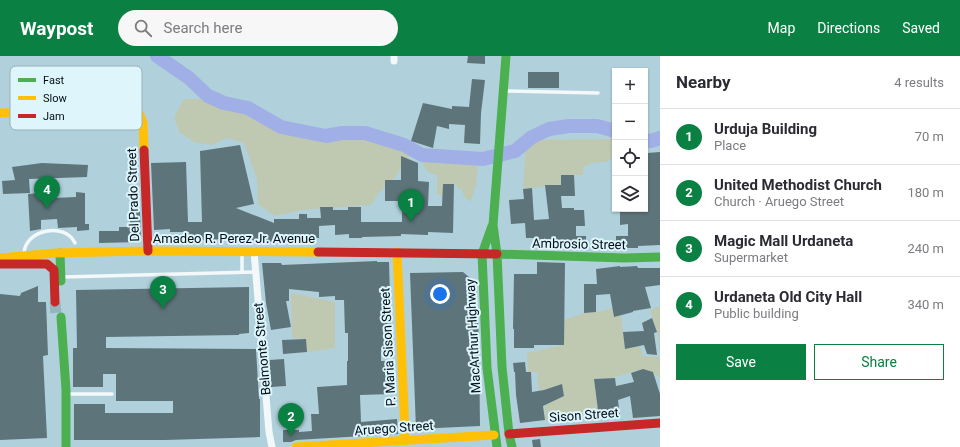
<!DOCTYPE html>
<meta charset="utf-8">
<style>
body{margin:0;font-family:Roboto,sans-serif;background:#f7f7f7;color:#2b2b33}
.controls{position:absolute;right:12px;top:12px;display:grid;overflow:hidden;border-radius:0px;box-shadow:0 1px 3px #0004}
.controls button{width:36px;height:36px;display:grid;place-items:center;padding:0;border:0;border-bottom:1px solid #e1e1e2;background:#fff;color:#2b2b33;font:20px sans-serif}
.you{position:absolute;left:440px;top:238px;width:14px;height:14px;margin:-10px;border:3px solid #fff;border-radius:50%;background:#1a73e8;box-shadow:0 0 0 6px #1a73e833}
.badge{display:grid;place-items:center;width:26px;height:26px;border-radius:50%;background:#0b8043;color:#fff;font-size:13px;font-weight:700}
.pin{position:absolute;translate:-50% -33px;filter:drop-shadow(0 1px 2px #0008)}
.pin::after{content:'';position:absolute;top:21px;width:14px;height:12px;background:inherit;clip-path:polygon(0 0,100% 0,50% 100%)}
.list{margin:0;padding:0;list-style:none}
h2{display:flex;justify-content:space-between;align-items:center;height:52px;margin:0;padding:0 16px;font-size:17px}
h2 small{font-size:13px;font-weight:400;color:#7c7c81}
.list li{display:grid;grid-template-columns:26px 1fr auto;gap:12px;align-items:center;box-sizing:border-box;height:56px;padding:0 16px;border-top:1px solid #e1e1e2}
.list b{display:block;font-size:15px;white-space:nowrap}
.list p{margin:0;font-size:13px;white-space:nowrap;color:#7c7c81}
.list em{font-size:13px;font-style:normal;color:#7c7c81}
.actions{display:flex;gap:8px;padding:12px 16px}
.actions a{flex:1;padding:9px 0;border:1px solid #0b8043;border-radius:0px;text-align:center;font-size:14px;color:#0b8043}
.actions .main{background:#0b8043;color:#fff}
.icon{flex:none;width:22px;height:22px;fill:none;stroke:currentColor;stroke-width:2;stroke-linecap:round;stroke-linejoin:round}
.map{position:relative;flex:none;width:660px;height:391px;overflow:hidden}
header{display:flex;align-items:center;gap:24px;box-sizing:border-box;height:56px;padding:0 20px;background:#0b8043;color:#fff}
header strong{font-size:19px}
nav{display:flex;gap:22px;margin-inline-start:auto;font-size:14px}
.search{width:280px;height:36px;background:#f7f7f7;display:flex;align-items:center;gap:10px;box-sizing:border-box;padding:0 14px;border-radius:22px;color:#7c7c81;font-size:15px}
main{display:flex}
aside{flex:1;background:#fff}
.map>svg:first-child{display:block}
.green{fill:#bfc9b2}
.lines{fill:none;stroke-linecap:round;stroke-linejoin:round}
.river{stroke:#a1afe7;stroke-width:14}
.building{fill:#5e747b}
.primary-tunnel{stroke:#96b4be;stroke-width:11;stroke-dasharray:11 5.5;stroke-linecap:butt}
.lane{stroke:#f3f8fa;stroke-width:3.5}
.street{stroke:#f3f8fa;stroke-width:7}
.fast{stroke:#4caf50;stroke-width:9}
.slow{stroke:#ffc107;stroke-width:9}
.jam{stroke:#c62828;stroke-width:9}
.labels{text-anchor:middle;dominant-baseline:central;stroke-width:4;stroke-linejoin:round;paint-order:stroke}
.street-label{font-size:13px;fill:#000e15;stroke:#def5fc}
.key{fill:#def5fc;stroke:#9bb0b7;stroke-width:1}
.key-label{font-size:11px;fill:#000e15}
</style>
<header>
<strong>Waypost</strong>
<div class="search"><svg class="icon" aria-label="search" viewBox="0 0 24 24"><circle cx="10" cy="10" r="6"/><path d="M15 15l6 6"/></svg>Search here</div>
<nav><a>Map</a><a>Directions</a><a>Saved</a></nav>
</header>
<main>
<div class="map">
<svg width="660" height="391" viewBox="0 0 660 391">
<rect width="100%" height="100%" fill="#b0d1dc"/>
<path class="green" d="M184,43h16l53,14 21,14 35,7 23,3 8,-2h17l17,3 37,15 -14,22 -19,19 -7,11 -69,5 -27,6 -17,-12 -1,-25 -13,-36 -17,-5 -15,7 -18,-3 -15,-10 -5,-15z
M615,83v16l-8,7c-8,0 -18,0 -24,6v7h-22v10l-38,4 3,-49z
M421,102l57,3 -2,24 -5,17c-6,-4 -8,-6 -9,-13h-4l-1,-4h-10v12l-10,-3v-19c-12,-3 -12,-6 -16,-17z
M291,237l44,9v46l-28,4 -1,-13 -14,-1z
M660,250v46l-2,-17 -8,-25z
M613,252l1,9 7,-2 4,34 15,-3 3,10 17,1v21c-17,-15 -25,-6 -44,-1 -7,2 -15,1 -22,2l5,40 -54,1v-15l19,-9 -2,-11 -23,6 -2,-19h-9l-1,-19 36,-8 1,-25 20,-7 12,-1z"/>
<g class="lines">
<path class="river" d="M157,0l32,22 19,18 16,7 24,5 33,19 45,9 16,-3h23l39,12 18,10 61,4 32,-8 17,-14 17,-8 20,-3h28l18,5
M645,84l6,1 9,-3"/>
</g>
<path class="building" d="M468,0h17v8l-18,-1z
M528,16h31v16h-31z
M472,23l13,1 -4,33 -1,31 -16,-1 1,-18 -16,-1v5l-12,-3 -4,22 -22,-7 12,-38 29,6v-3l17,1z
M240,89l14,59 -18,4 38,15v-4h25v-5h8v4h14l-1,-11h13v3h15v-3h13v15h41v-21h-17v-21h16v-24l17,7v18l11,1 -1,24h14l1,-22h11l-1,49 -25,-1v3l-27,-1v2l-39,1v1h-13v-4l-14,1v-10l-16,1v12h-12v2h-11v2h-23l-32,-2v-2l-51,3 -1,-9h-19v-3l-16,1 -3,-67 35,-1 2,60h14l-2,-71z
M660,96v93l-22,1v2h-22v-12h12v-12l-8,1v-16h25v-51h2v-5z
M42,107l46,2 -1,12 -58,2 1,14 -27,1 -1,-13 13,-1 -3,-13z
M561,119h13l1,21h-14l1,12h12v2h10l1,16h-9v10h10v8h-11v-3h-12v2h-9v-2l-17,1 -1,-4h-10l-1,-15 -14,1 -2,-24 15,-1 -1,-10 9,-1 2,32 15,-1 -4,-34h16z
M53,136l1,6 22,-1v-5l9,1v31h4v6l-12,1v-4l-19,1 -1,-9 -16,1v9l-11,2 -2,-37z
M130,155h10l1,31 -42,1v-12h20v-4h11z
M377,205v1h12l2,69h2l-1,17h-11v13h5l1,17h5v16l-32,1 1,27 36,-3 1,15 -102,6 -5,2h-8v-12h16v2l13,-1 -1,-17h8l-2,-27 30,-2v-24h1v-28h-3l-1,-33h-9v-4l-16,1v-5l-30,-3v12h-3l5,26 -20,3 -5,-27 -4,-40h19l1,2z
M537,206l28,1 -1,82h-30v3h-20v-19h-1l1,-55h23z
M620,210v1l17,-1 1,2h22v17l-15,2 6,21 -18,3v1l-19,5 -4,-23 -14,1v17l-12,1v-29h13l-1,-15z
M463,216l13,11 3,59 1,84 -64,3 -6,-156z
M38,230v16h8l2,53 -5,1 4,82 -47,2v-146l20,2 1,-3z
M249,231v46l-10,1v1l-133,2v11l150,1 3,50h1v38l-95,3h-91v-36h31v9h68v-12h-57v-27h-13v13h-30v-39h4l-1,-58z
M652,262l5,14 -3,1 3,22 -10,-1 -3,-9 -19,4 -2,-17 21,-1 -2,-8z
M306,283l1,13 -24,2 -1,-14z
M284,303l2,27 -15,1 -2,-27z
M525,306l1,10h5l1,20 12,-2 18,-6 2,12 -21,10 2,14 -25,3 -4,-28 -1,-23h-1l-1,-9z
M643,313l10,3 7,22v22l-27,2 -3,-22 -12,4 2,18h-21l-5,-39 21,-1 1,8 18,-4 -3,-9z
M540,383l1,8h-8l-1,-7z"/>
<g class="lines">
<path class="primary-tunnel" d="M55,246l1,15"/>
<path class="lane" d="M504,35l94,2
M24,198c0,-24 41,-33 51,-11
M242,198v18
M63,221l192,-5
M69,338h43"/>
<path class="street" d="M394,5v-5
M254,195l15,181 3,15"/>
<path class="fast" d="M506,0l-13,169 4,29 5,113 7,67 3,13
M492,170l-10,28 5,114 10,79
M60,197l1,28
M497,198l128,4 35,-1
M61,261l5,73v57"/>
<path class="slow" d="M0,57l115,-3 17,2 8,3 3,8 1,27
M397,196l8,180 -1,8
M0,202l55,-5 93,-2 170,1
M296,391l198,-12"/>
<path class="jam" d="M144,94l4,101
M318,196l179,2
M0,208h47l7,6 1,32
M509,378l151,-11"/>
</g>
<g class="labels">
<g class="street-label">
<text transform="translate(133 139) rotate(-92)">Del Prado Street</text>
<text x="234" y="182">Amadeo R. Perez Jr. Avenue</text>
<text transform="translate(579 188) rotate(1)">Ambrosio Street</text>
<text transform="translate(473 280) rotate(-93)">MacArthur Highway</text>
<text transform="translate(388 291) rotate(-93)">P. Maria Sison Street</text>
<text transform="translate(262 293) rotate(-95)">Belmonte Street</text>
<text transform="translate(584 359) rotate(-4)">Sison Street</text>
<text transform="translate(394 372) rotate(-4)">Aruego Street</text>
</g>
</g>
<rect x="10" y="10" width="132" height="64" rx="6" class="key"/>
<rect x="18" y="22" width="18" height="4" fill="#4caf50"/>
<rect x="18" y="40" width="18" height="4" fill="#ffc107"/>
<rect x="18" y="58" width="18" height="4" fill="#c62828"/>
<g class="key-label">
<text x="43" y="28">Fast</text>
<text x="43" y="46">Slow</text>
<text x="43" y="64">Jam</text>
</g>
</svg>
<div class="controls">
<button>+</button>
<button>−</button>
<button><svg class="icon" aria-label="locate" viewBox="0 0 24 24"><circle cx="12" cy="12" r="6"/><path d="M12 2v4M12 18v4M2 12h4M18 12h4"/></svg></button>
<button><svg class="icon" aria-label="layers" viewBox="0 0 24 24"><path d="M12 4l9 5-9 5-9-5zM3 14l9 5 9-5"/></svg></button>
</div>
<div class="you"></div>
<div class="pin badge" style="left:411px;top:166px">1</div>
<div class="pin badge" style="left:291px;top:380px">2</div>
<div class="pin badge" style="left:163px;top:253px">3</div>
<div class="pin badge" style="left:47px;top:153px">4</div>
</div>
<aside>
<h2>Nearby<small>4 results</small></h2>
<ul class="list">
<li><span class="badge">1</span><div><b>Urduja Building</b><p>Place</p></div><em>70 m</em></li>
<li><span class="badge">2</span><div><b>United Methodist Church</b><p>Church · Aruego Street</p></div><em>180 m</em></li>
<li><span class="badge">3</span><div><b>Magic Mall Urdaneta</b><p>Supermarket</p></div><em>240 m</em></li>
<li><span class="badge">4</span><div><b>Urdaneta Old City Hall</b><p>Public building</p></div><em>340 m</em></li>
</ul>
<div class="actions"><a class="main">Save</a><a>Share</a></div>
</aside>
</main>
